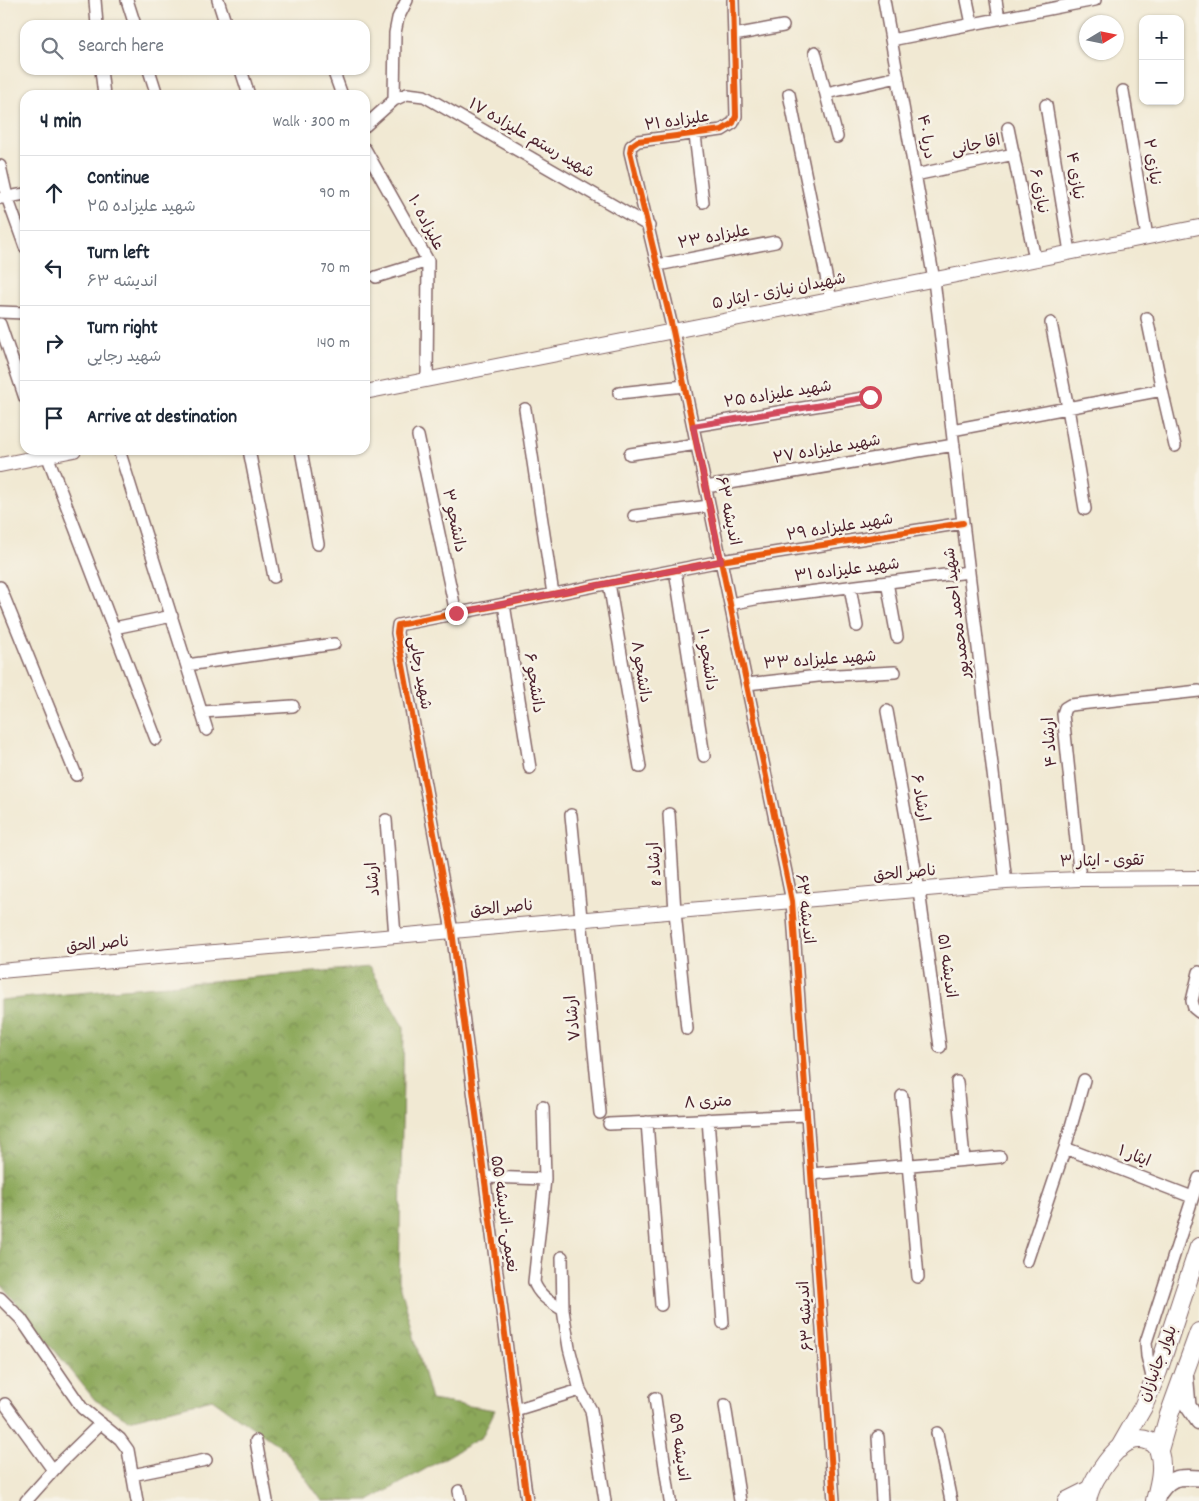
<!DOCTYPE html>
<meta charset="utf-8">
<style>
body{margin:0;font-family:Dekko,"Playpen Sans Arabic",sans-serif;background:#f2f2f3;color:#1f2937}
.controls{position:absolute;right:15px;top:15px;display:grid;overflow:hidden;border-radius:10px;box-shadow:0 1px 4px #0004}
.controls button{width:45px;height:45px;display:grid;place-items:center;padding:0;border:0;border-bottom:1px solid #e0e1e3;background:#fff;color:#1f2937;font:25px sans-serif}
.compass{position:absolute;left:1079px;top:15px;width:45px;height:45px;border-radius:50%;background:#fff;box-shadow:0 1px 4px #0004;rotate:80deg}
.stop{position:absolute;width:15px;height:15px;margin:-11px;border:4px solid #d1495b;border-radius:50%;background:#fff}
.stop.end{background:#d1495b;border-color:#fff;box-shadow:0 1px 5px #0008}
.list{margin:0;padding:0;list-style:none}
h2{display:flex;justify-content:space-between;align-items:center;height:65px;margin:0;padding:0 20px;font-size:21px}
h2 small{font-size:16px;font-weight:400;color:#747a83}
.list li{display:grid;grid-template-columns:32px 1fr auto;gap:15px;align-items:center;box-sizing:border-box;height:75px;padding:0 20px;border-top:1px solid #e0e1e3}
.list b{display:block;font-size:19px;white-space:nowrap}
.list p{margin:0;font-size:16px;white-space:nowrap;color:#747a83}
.list em{font-size:16px;font-style:normal;color:#747a83}
.icon{flex:none;width:28px;height:28px;fill:none;stroke:currentColor;stroke-width:2;stroke-linecap:round;stroke-linejoin:round}
.map{position:relative;flex:none;width:1199px;height:1501px;overflow:hidden}
.search{position:absolute;background:#fff;box-shadow:0 1px 4px #0004;left:20px;top:20px;width:350px;height:55px;display:flex;align-items:center;gap:12px;box-sizing:border-box;padding:0 18px;border-radius:15px;color:#747a83;font-size:19px}
.panel{position:absolute;background:#fff;box-shadow:0 1px 4px #0004;left:20px;top:90px;width:350px;height:365px;border-radius:15px}
.map>svg:first-child{display:block}
.forest{fill:url(#forest-crowns);stroke:#6b6442}
.lines{fill:none;stroke-linecap:round;stroke-linejoin:round}
.minor-casing{stroke:#846666;stroke-width:14}
.tertiary-casing{stroke:#846666;stroke-width:16}
.secondary-casing{stroke:#846666;stroke-width:18}
.primary-casing{stroke:#846666;stroke-width:20}
.minor{stroke:#fff;stroke-width:11}
.tertiary{stroke:#fff;stroke-width:14}
.secondary{stroke:#fff;stroke-width:15}
.primary{stroke:#fff;stroke-width:18}
.cycleway-casing{stroke:#f7f3e8;stroke-width:9}
.cycleway{stroke:#e8590c;stroke-width:6}
.route{stroke:#d1495b;stroke-width:6}
.labels{text-anchor:middle;dominant-baseline:central;stroke-width:5;stroke-linejoin:round;paint-order:stroke}
.street-label{font-size:16px;fill:#4a1f2b;stroke:#f7f3e8}
</style>
<div class="map">
<svg width="1199" height="1501" viewBox="0 0 1199 1501">
<defs>
<pattern id="forest-crowns" width="20" height="18" patternUnits="userSpaceOnUse" patternTransform="scale(1.25)"><rect width="20" height="18" fill="#8ca85a"/><path d="M2 6a3 3 0 1 1 6 0M12 15a3 3 0 1 1 6 0" fill="none" stroke="#74884b"/></pattern>
</defs>
<rect width="100%" height="100%" fill="#f7f3e8"/>
<filter id="ink" filterUnits="userSpaceOnUse"><feTurbulence type="fractalNoise" baseFrequency=".02" numOctaves="2"/><feDisplacementMap in="SourceGraphic" scale="10" xChannelSelector="R" yChannelSelector="G"/><feConvolveMatrix kernelMatrix="1 2 1 2 8 2 1 2 1" color-interpolation-filters="sRGB"/></filter>
<filter id="wash" filterUnits="userSpaceOnUse"><feTurbulence type="fractalNoise" baseFrequency=".0096" numOctaves="4" result="noise"/><feDisplacementMap in="SourceGraphic" scale="20" xChannelSelector="R" yChannelSelector="G"/><feGaussianBlur stdDeviation="1.12" result="paint"/><feColorMatrix in="noise" values="0 0 0 0 0 0 0 0 0 0 0 0 0 0 0 0 0 1.4 0 .05"/><feComposite in="paint" operator="in"/></filter>
<g filter="url(#wash)">
<rect width="100%" height="100%" fill="#f1e9d3"/>
<path class="forest" d="M369,967l35,61 -5,252 32,120 64,10 -13,27 -113,64h-47l-37,-51 -73,-51 -83,21 -34,-20 -95,-117v-283z"/>
</g>
<g filter="url(#ink)">
<g class="lines">
<g class="minor-casing">
<path id="minor" d="M95,0l2,25
M127,0l8,25
M218,0l8,25
M733,0l3,116 -3,7 -11,7 -84,11 -7,5 -1,6 43,179 119,570 42,600
M884,0l50,280 72,602
M967,0l5,24
M996,0l3,19
M734,35l49,-9
M891,40l204,-40
M815,52l22,85
M101,70l3,25
M149,70l8,25
M241,70l8,25
M333,70l9,25
M1123,91l24,146
M826,93l72,-16
M789,94l42,206
M394,100l1,-67 3,-15 9,-18
M1046,105l24,147
M365,126l29,-26 13,-6 17,2 225,130
M1008,128l27,131
M695,135l8,67
M365,149l63,112 -1,119
M0,166l7,31 18,50
M915,175l99,-21
M2,198l23,-4
M658,265l117,-23
M376,277l52,-16
M0,312l25,1
M1147,318l15,72
M1051,323l17,85 17,101
M0,324l25,74
M619,393l65,-7
M525,409l28,185
M693,426l177,-29
M952,430l210,-40 13,56
M418,436l38,177
M119,450l88,280
M249,450l25,127
M301,450l17,94
M630,454l67,-10
M47,455l109,284
M706,487l248,-42
M634,516l75,-10
M675,570l29,186
M887,582l10,55
M609,583l31,184
M0,587l76,188
M850,587l7,39
M504,604l26,164
M730,604l30,-6 209,-26
M114,628l58,-12
M187,665l147,-21
M747,684l71,-8 77,-4
M887,711l32,179 21,157
M202,712l91,-6
M669,814l6,98 12,117
M571,815l29,298
M386,820l9,116
M1080,879l-17,-165 2,-6 5,-3 129,-14
M1199,972l-7,29 2,7 5,4
M957,1082l7,78
M902,1096l16,181
M543,1107l2,72 -11,103c5,14 17,20 29,28
M708,1119l15,204
M647,1122l14,183
M609,1124l198,-9
M1065,1148l127,49
M811,1174l189,-17
M484,1177l61,2
M562,1257l1,53 6,38 11,42
M1027,1261l38,-113 19,-68
M0,1298l21,21 61,89 38,31 8,11 9,51
M1153,1381l-6,-25 -1,-14 53,-164
M655,1398l15,103
M5,1404l48,66
M725,1405l15,96
M515,1410l65,-20 11,20 14,91
M937,1433l14,68
M878,1437l4,64
M256,1441l11,60
M132,1475l74,-15
M459,1491l2,10
M26,1501l34,-38 41,-40
M527,1501l-75,-570 -55,-298 1,-8 323,-64 242,-38"/>
</g>
<g class="tertiary-casing">
<path id="tertiary" d="M365,392l834,-165
M0,465l74,-15
M0,971l1006,-89 74,-3 119,-1"/>
</g>
<g class="secondary-casing">
<path id="secondary" d="M1185,1372l3,34 11,16
M1156,1498c13,-21 20,-22 43,-20"/>
</g>
<g class="primary-casing">
<path id="primary" d="M1119,1449l24,-42 15,-36 41,-124
M1159,1450l10,-35 30,-83
M1067,1501l22,-11
M1087,1501c2,-12 7,-21 14,-31 10,-15 27,-38 48,-29 5,2 9,6 10,11 5,16 0,33 -4,49"/>
</g>
<use href="#minor" class="minor"/>
<use href="#tertiary" class="tertiary"/>
<use href="#secondary" class="secondary"/>
<use href="#primary" class="primary"/>
<g class="cycleway-casing">
<path id="cycleway" d="M733,0l3,116 -3,7 -11,7 -84,11 -7,5 -1,6 43,179 119,570 42,600
M527,1501l-75,-570 -55,-298 1,-8 323,-64 242,-38"/>
</g>
<use href="#cycleway" class="cycleway"/>
</g>
</g>
<g class="lines" filter="url(#ink)">
<path class="route" d="M456,613l265,-52 -28,-135 177,-29"/>
</g>
<g class="labels">
<g class="street-label">
<text transform="translate(677 122) rotate(-8)">علیزاده ۲۱</text>
<text transform="translate(925 137) rotate(80)">دریا ۴۰</text>
<text transform="translate(531 139) rotate(30)">۱۷ شهید رستم علیزاده</text>
<text transform="translate(976 146) rotate(-12)">اقا جانی</text>
<text transform="translate(1151 162) rotate(81)">نیازی ۲</text>
<text transform="translate(1074 176) rotate(81)">نیازی ۴</text>
<text transform="translate(1038 191) rotate(79)">نیازی ۶</text>
<text transform="translate(425 223) rotate(62)">علیزاده ۱۰</text>
<text transform="translate(714 238) rotate(-11)">علیزاده ۲۳</text>
<text transform="translate(779 292) rotate(-11)">شهیدان نیازی - ایثار ۵</text>
<text transform="translate(778 395) rotate(-9)">شهید علیزاده ۲۵</text>
<text transform="translate(827 450) rotate(-10)">شهید علیزاده ۲۷</text>
<text transform="translate(727 511) rotate(78)">اندیشه ۶۳</text>
<text transform="translate(453 521) rotate(78)">دانشجو ۳</text>
<text transform="translate(840 528) rotate(-9)">شهید علیزاده ۲۹</text>
<text transform="translate(847 571) rotate(-7)">شهید علیزاده ۳۱</text>
<text transform="translate(958 613) rotate(-97)">شهید احمد محمدپور</text>
<text transform="translate(706 660) rotate(81)">دانشجو ۱۰</text>
<text transform="translate(820 661) rotate(-4)">شهید علیزاده ۳۳</text>
<text transform="translate(640 672) rotate(81)">دانشجو ۸</text>
<text transform="translate(419 673) rotate(80)">شهید رجایی</text>
<text transform="translate(533 683) rotate(81)">دانشجو ۶</text>
<text transform="translate(1051 742) rotate(-94)">ارشاد ۴</text>
<text transform="translate(919 798) rotate(80)">ارشاد ۶</text>
<text transform="translate(1102 862) rotate(-1)">تقوی - ایثار ۳</text>
<text transform="translate(656 864) rotate(-94)">ارشاد 8</text>
<text transform="translate(905 874) rotate(-5)">ناصر الحق</text>
<text transform="translate(374 879) rotate(-95)">ارشاد</text>
<text transform="translate(502 909) rotate(-5)">ناصر الحق</text>
<text transform="translate(804 909) rotate(83)">اندیشه ۶۳</text>
<text transform="translate(98 945) rotate(-5)">ناصر الحق</text>
<text transform="translate(946 966) rotate(82)">اندیشه ۵۱</text>
<text transform="translate(574 1018) rotate(-96)">ارشاد۷</text>
<text transform="translate(708 1103) rotate(-3)">۸ متری</text>
<text transform="translate(1134 1157) rotate(21)">ایثار ۱</text>
<text transform="translate(503 1214) rotate(82)">نعیمی- اندیشه ۵۵</text>
<text transform="translate(807 1316) rotate(-94)">اندیشه ۶۳</text>
<text transform="translate(1159 1364) rotate(-69)">بلوار جانبازان</text>
<text transform="translate(678 1447) rotate(82)">اندیشه ۵۹</text>
</g>
</g>
</svg>
<div class="controls">
<button>+</button>
<button>−</button>
</div>
<svg class="compass" viewBox="-18 -18 36 36"><path d="M0-13l5 13h-10z" fill="#e53935"/><path d="M0 13l5-13h-10z" fill="#747a83"/></svg>
<div class="stop" style="left:870px;top:397px"></div>
<div class="stop end" style="left:456px;top:613px"></div>
<div class="search"><svg class="icon" aria-label="search" viewBox="0 0 24 24"><circle cx="10" cy="10" r="6"/><path d="M15 15l6 6"/></svg>Search here</div>
<section class="panel">
<h2>4 min<small>Walk · 300 m</small></h2>
<ul class="list">
<li><svg class="icon" aria-label="ahead" viewBox="0 0 24 24"><path d="M12 20V5M6 11l6-6 6 6"/></svg><div><b>Continue</b><p>شهید علیزاده ۲۵</p></div><em>90 m</em></li>
<li><svg class="icon" aria-label="left" viewBox="0 0 24 24"><path d="M17 20v-9H6M10 6l-5 5 5 5"/></svg><div><b>Turn left</b><p>اندیشه ۶۳</p></div><em>70 m</em></li>
<li><svg class="icon" aria-label="right" viewBox="0 0 24 24"><path d="M7 20v-9h11M14 6l5 5-5 5"/></svg><div><b>Turn right</b><p>شهید رجایی</p></div><em>140 m</em></li>
<li><svg class="icon" aria-label="arrive" viewBox="0 0 24 24"><path d="M6 21V4h12l-3 4 3 4H6"/></svg><div><b>Arrive at destination</b></div></li>
</ul>
</section>
</div>
